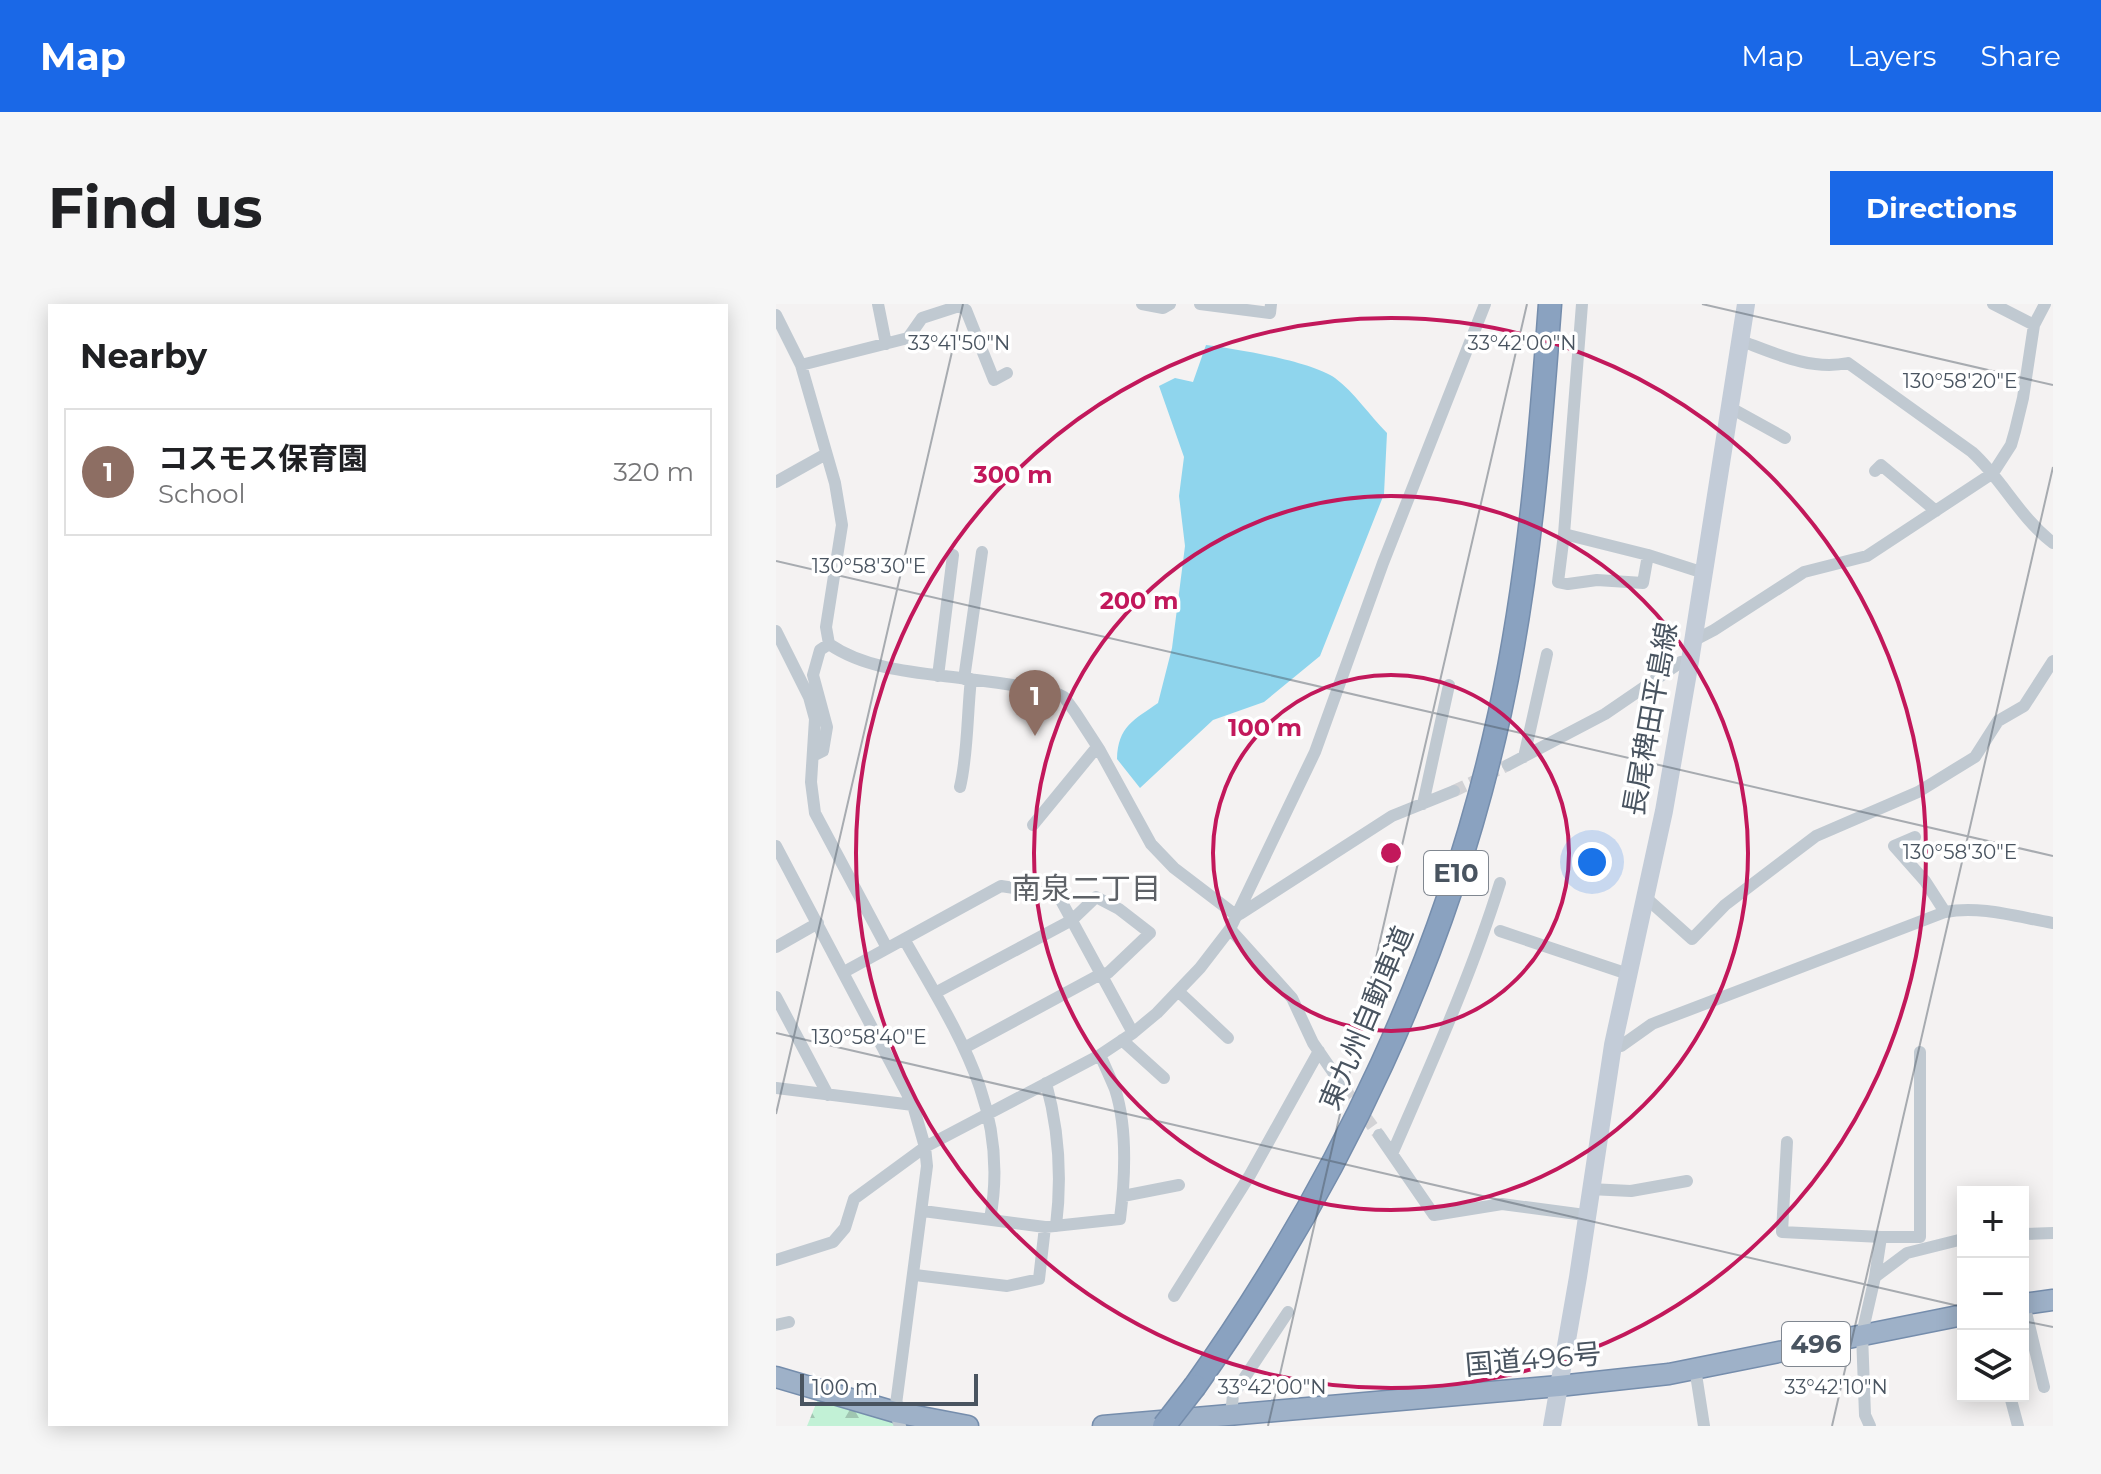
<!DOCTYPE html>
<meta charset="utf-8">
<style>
body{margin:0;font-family:Montserrat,"Noto Sans JP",sans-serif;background:#f6f6f6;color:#202124}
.controls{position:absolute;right:24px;bottom:24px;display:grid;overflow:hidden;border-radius:0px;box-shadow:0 4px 20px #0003}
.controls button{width:72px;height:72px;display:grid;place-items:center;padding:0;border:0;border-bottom:2px solid #e0e0e0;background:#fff;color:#202124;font:40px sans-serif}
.scale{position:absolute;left:24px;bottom:20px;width:178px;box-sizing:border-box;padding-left:8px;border:4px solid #495460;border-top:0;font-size:22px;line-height:28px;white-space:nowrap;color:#495460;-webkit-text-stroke:6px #fff;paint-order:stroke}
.you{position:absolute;left:816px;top:558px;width:28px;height:28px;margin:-20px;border:6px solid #fff;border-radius:50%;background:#1a73e8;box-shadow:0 0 0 12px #1a73e833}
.badge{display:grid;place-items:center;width:52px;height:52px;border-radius:50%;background:#1a68e7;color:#fff;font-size:26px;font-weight:700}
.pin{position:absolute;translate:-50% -66px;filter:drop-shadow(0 2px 4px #0008)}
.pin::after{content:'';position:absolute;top:42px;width:28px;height:24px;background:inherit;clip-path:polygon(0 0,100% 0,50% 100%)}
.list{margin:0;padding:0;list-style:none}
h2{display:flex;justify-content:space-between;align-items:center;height:104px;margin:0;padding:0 32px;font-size:34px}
h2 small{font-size:26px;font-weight:400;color:#757577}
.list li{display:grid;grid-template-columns:52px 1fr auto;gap:24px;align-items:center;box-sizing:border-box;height:128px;margin:0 16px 16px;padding:0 16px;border:2px solid #e0e0e0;border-radius:0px}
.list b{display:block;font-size:30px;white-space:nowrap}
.list p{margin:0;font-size:26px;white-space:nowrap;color:#757577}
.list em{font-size:26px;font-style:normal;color:#757577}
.icon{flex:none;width:44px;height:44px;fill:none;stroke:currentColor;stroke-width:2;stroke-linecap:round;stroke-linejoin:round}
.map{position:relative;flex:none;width:1277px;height:1122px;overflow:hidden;border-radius:0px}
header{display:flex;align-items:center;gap:48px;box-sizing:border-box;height:112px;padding:0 40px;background:#1a68e7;color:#fff}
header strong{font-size:38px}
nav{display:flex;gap:44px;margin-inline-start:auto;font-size:28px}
.intro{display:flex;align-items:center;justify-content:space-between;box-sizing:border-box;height:192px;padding:0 48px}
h1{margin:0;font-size:56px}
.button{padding:20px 36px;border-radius:0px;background:#1a68e7;color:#fff;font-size:28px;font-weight:700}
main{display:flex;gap:48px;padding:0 48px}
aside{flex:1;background:#fff;border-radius:0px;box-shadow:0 4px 20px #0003}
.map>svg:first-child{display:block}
.forest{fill:url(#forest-firs)}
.water{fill:#8fd5ed}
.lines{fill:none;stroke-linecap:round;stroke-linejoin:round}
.minor-tunnel{stroke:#d2d2d5;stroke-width:12;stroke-dasharray:12 6;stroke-linecap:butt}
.trunk-casing{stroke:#758dac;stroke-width:23}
.motorway-casing{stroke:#758dac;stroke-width:25}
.minor{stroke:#c0c9d1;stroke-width:12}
.secondary{stroke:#c3ccd8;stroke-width:18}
.trunk{stroke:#9eb1c8;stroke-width:20}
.motorway{stroke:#8aa2c0;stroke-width:22}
.motorway-bridge-casing{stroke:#758dac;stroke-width:25;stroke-linecap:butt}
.motorway-bridge{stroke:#8aa2c0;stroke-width:22}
.ticks{fill:none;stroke:#495460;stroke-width:2;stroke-opacity:0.45}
.ring{fill:none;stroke:#c2185b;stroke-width:4}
.labels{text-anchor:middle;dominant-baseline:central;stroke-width:7;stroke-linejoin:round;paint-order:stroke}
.shield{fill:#fff;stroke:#808790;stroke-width:2}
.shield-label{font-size:26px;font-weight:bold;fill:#495460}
.street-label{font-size:28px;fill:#495460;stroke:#fff}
.neighbourhood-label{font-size:30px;fill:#5e6267;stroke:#fff}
.ticks-label{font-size:20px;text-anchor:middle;fill:#495460;stroke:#fff;stroke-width:7;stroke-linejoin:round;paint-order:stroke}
.centre{fill:#c2185b;stroke:#fff;stroke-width:4}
.ring-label{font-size:24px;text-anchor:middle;font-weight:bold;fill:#c2185b;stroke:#fff;stroke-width:7;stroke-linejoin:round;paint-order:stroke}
</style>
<header>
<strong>Map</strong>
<nav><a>Map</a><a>Layers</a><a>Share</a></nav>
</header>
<div class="intro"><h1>Find us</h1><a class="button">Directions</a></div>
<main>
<aside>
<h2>Nearby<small></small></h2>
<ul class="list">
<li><span class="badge" style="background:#8d6e63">1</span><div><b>コスモス保育園</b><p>School</p></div><em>320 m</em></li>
</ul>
</aside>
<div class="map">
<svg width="1277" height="1122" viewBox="0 0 1277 1122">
<defs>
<pattern id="forest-firs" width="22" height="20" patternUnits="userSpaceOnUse" patternTransform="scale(2)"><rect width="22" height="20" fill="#c2f1d6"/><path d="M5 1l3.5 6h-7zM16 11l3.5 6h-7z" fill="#a0c6b1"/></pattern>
</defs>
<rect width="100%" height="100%" fill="#f4f2f2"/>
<path class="forest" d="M42,1095l96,27h-107z"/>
<path class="water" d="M430,41c30,4 105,16 129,33 19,14 35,38 52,55l-3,61 -64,162 -56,46 -51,18 -73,68 -23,-29c1,-33 17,-39 41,-56l14,-55 13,-102 -6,-50 5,-39 -25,-71 16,-8 18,4z"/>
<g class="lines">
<path class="minor-tunnel" d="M678,487l54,-26
M568,784l35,47"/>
<g class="trunk-casing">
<path id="trunk" d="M1247,1000l30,-4
M0,1073l119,35 73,14
M327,1122l456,-40 110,-12 294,-59"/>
</g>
<g class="motorway-casing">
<path id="motorway" d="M419,1082c144,-203 252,-430 305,-674 29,-134 40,-271 50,-408"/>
</g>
<path class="minor" d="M102,0l8,40
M366,0l21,4 7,-4
M424,0l70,9 1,-9
M806,0l-18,230 84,21 56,18
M1217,0l41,21
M0,11l25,50 34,118 7,42 -16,102 3,17c39,27 94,29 139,35 28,3 55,8 82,11l14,7 11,15 24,37 52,95 23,24 63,48
M963,36c35,13 72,31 109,23l124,89c30,27 48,66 81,91
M25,61l107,-27 14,-20 37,-12 7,4 28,70 13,-7
M953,103l56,31
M1099,167l6,-6 55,46
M0,178l50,-28
M788,230l-6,48 10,2 29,-4 46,3 5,-28
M0,327l33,66 6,22 -4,63 4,31 72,135
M917,337l21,-11 90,-58 63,-16 126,-83 18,-28 4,-14 8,-33 11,-73 11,-21
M162,372l15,-121
M188,375l18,-127
M37,452l10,-5 4,-24 -14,-52 7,-25 9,-6
M748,453l23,-103
M732,461l97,-51 76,-52 9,-1
M184,483c8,-33 7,-73 11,-108
M647,500l26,-119
M257,521l64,-78
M1139,533l-21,9 31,35 20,31
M0,542l137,259 12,42 2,19 -32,246 5,14
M869,593l47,42 33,-34 91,-69 102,-44 57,-35 23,-36 26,-15 29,-45
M464,610l152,-98 62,-25
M454,625l62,69 21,45 31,45
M724,627l128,43
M128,635c52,92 107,170 86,280
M0,643l42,-24
M68,668l157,-86 57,9 75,138
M402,687l50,47
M159,689l137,-73 24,-23 23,12 31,24 -42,40 -7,1 -137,74
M0,693l52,98
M346,736l42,38
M837,741l8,1 31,-22 293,-112c35,-7 73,5 108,11
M270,779c13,47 16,94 10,143
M0,784l137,17
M603,831l55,80 68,-11 83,11
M1011,838l-5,90 99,5
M616,850c39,-90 79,-178 108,-271
M813,885l42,2 56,-10
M347,892l56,-11
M147,907l122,16 75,-8c5,-40 8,-90 -5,-130 -5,-12 -10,-23 -15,-34
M1247,930l30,-1
M0,956l57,-18 12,-14 9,-29 71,-52 175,-92 33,-22 24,-20 43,-45 30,-39 85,-177 68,-189 102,-259
M139,971l92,11 32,-7 6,-52
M1099,973l6,-40h39v-185
M398,992l76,-121 69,-124
M1248,1000l20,83
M0,1021l13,-3
M919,1064l9,58
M1234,1092l8,30
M455,1111l2,-20 55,-83
M1094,1122l-5,-11 -3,-81 13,-57 32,-24 56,-14"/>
<path class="secondary" d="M776,1122l26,-149 35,-232 51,-234 26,-150 56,-357"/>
<use href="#trunk" class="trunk"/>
<use href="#motorway" class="motorway"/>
<g class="motorway-bridge-casing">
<path id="motorway-bridge" d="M388,1122l31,-40"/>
</g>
<use href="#motorway-bridge" class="motorway-bridge"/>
</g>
<path class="ticks" d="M926,0l351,81M0,257l1277,295M0,729l1187,274M0,810l187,-810M1247,1017l30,6M492,1122l259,-1122M1056,1122l221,-959"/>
<g class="ring">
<circle cx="615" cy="549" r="178"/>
<circle cx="615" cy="549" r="357"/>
<circle cx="615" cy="549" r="535"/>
</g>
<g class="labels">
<g class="shield">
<rect x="648" y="547" width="64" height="44" rx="6"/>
<rect x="1006" y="1018" width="68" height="44" rx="6"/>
</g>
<g class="shield-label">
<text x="680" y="569">E10</text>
<text x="1040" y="1040">496</text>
</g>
<g class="street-label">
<text transform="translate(874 415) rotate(-80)">長尾稗田平島線</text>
<text transform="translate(590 714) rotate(-67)">東九州自動車道</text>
<text transform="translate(757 1055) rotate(-5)">国道496号</text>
</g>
<g class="neighbourhood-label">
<text x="310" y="584">南泉二丁目</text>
</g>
</g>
<g class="ticks-label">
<text x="183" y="46">33°41'50"N</text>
<text x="746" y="46">33°42'00"N</text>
<text x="1184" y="84">130°58'20"E</text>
<text x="93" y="269">130°58'30"E</text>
<text x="1184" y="555">130°58'30"E</text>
<text x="93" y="740">130°58'40"E</text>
<text x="496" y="1090">33°42'00"N</text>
<text x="1060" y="1090">33°42'10"N</text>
</g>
<circle cx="615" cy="549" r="12" class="centre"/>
<g class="ring-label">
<text x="237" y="179">300 m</text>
<text x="363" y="305">200 m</text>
<text x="489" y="432">100 m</text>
</g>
</svg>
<div class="controls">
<button>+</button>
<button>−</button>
<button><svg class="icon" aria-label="layers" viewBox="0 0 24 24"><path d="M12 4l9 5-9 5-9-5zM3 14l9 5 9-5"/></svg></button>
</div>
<div class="scale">100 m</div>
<div class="you"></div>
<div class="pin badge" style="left:259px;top:432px;background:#8d6e63">1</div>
</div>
</main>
